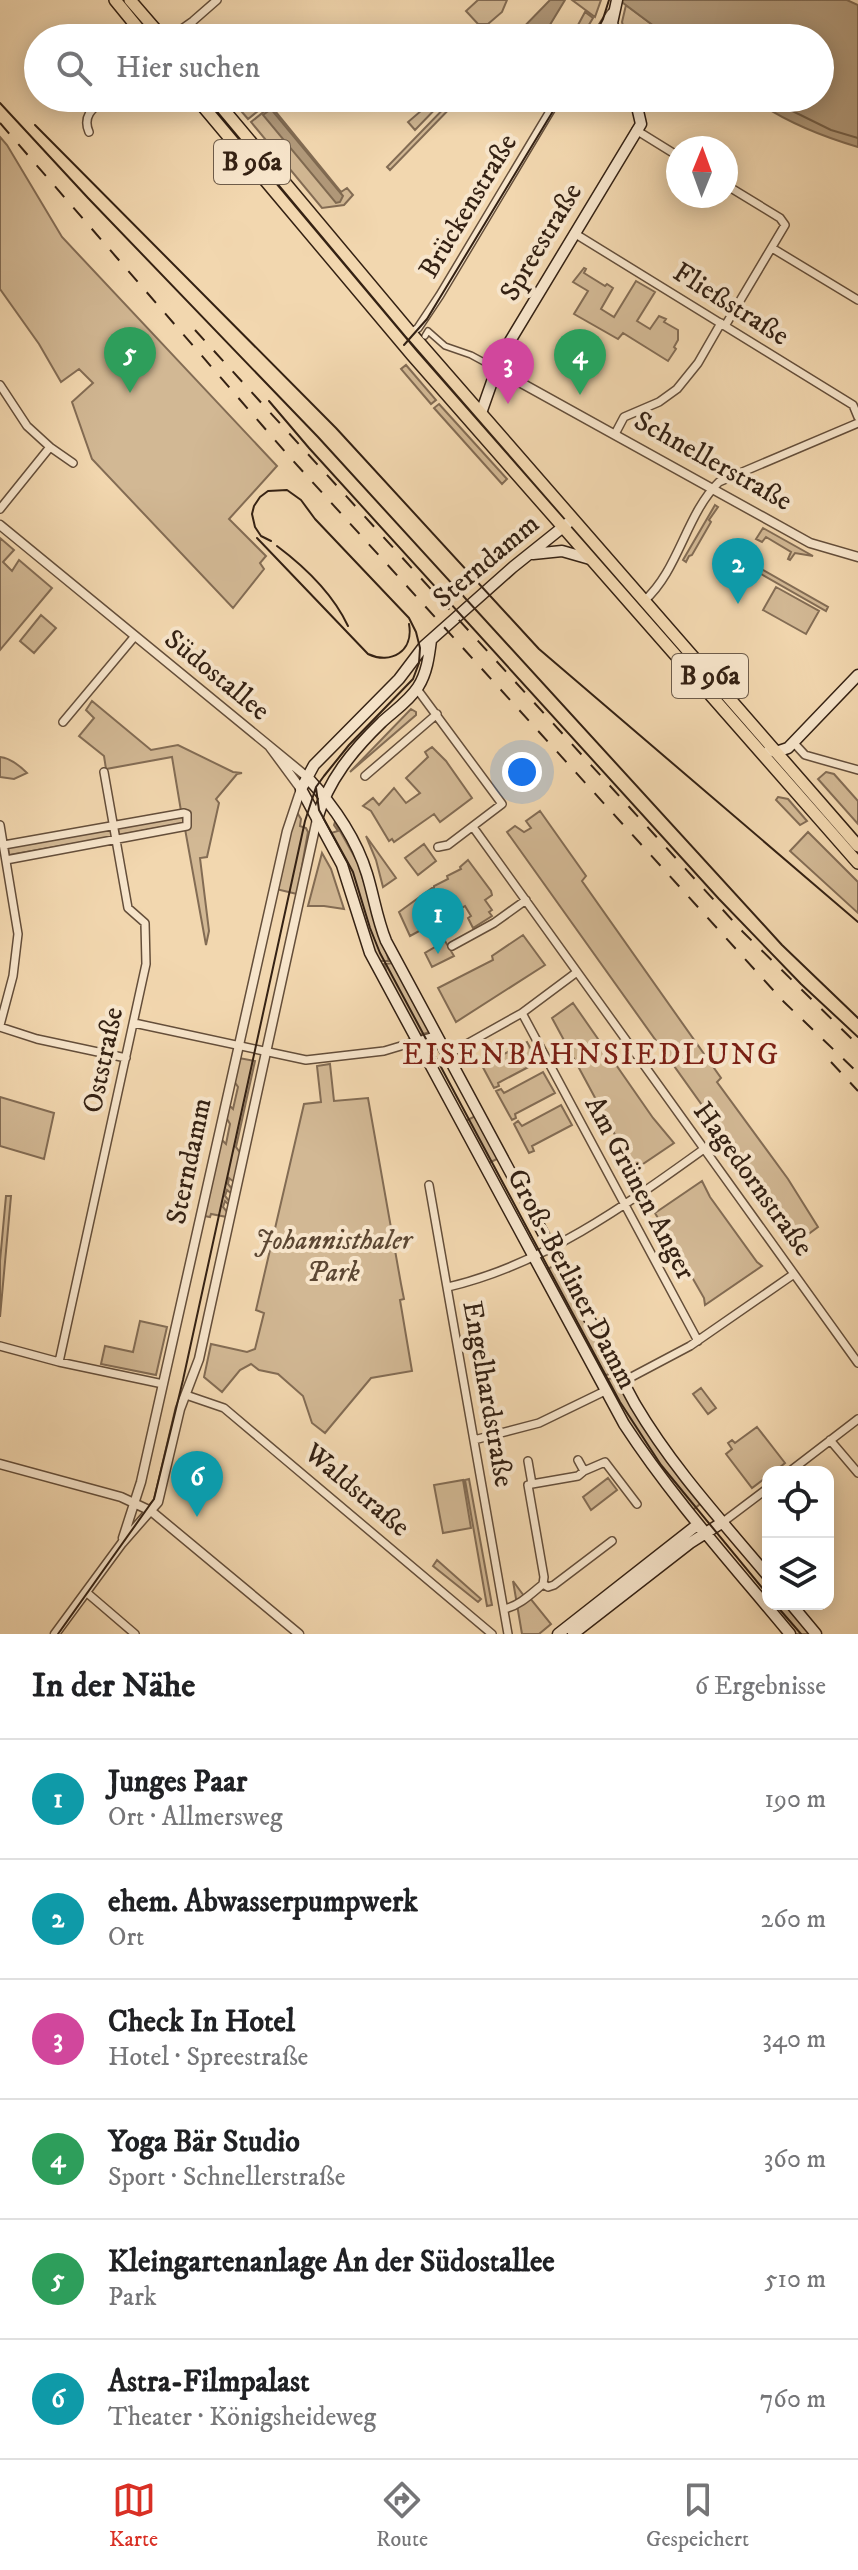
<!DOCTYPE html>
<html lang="de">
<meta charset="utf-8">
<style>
body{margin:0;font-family:"IM FELL DW Pica",serif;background:#f6f6f6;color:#202124}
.controls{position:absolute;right:24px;bottom:24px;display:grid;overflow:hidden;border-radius:16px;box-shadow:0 4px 20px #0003}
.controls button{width:72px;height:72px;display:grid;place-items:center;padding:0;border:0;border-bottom:2px solid #e0e0e0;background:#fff;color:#202124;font:40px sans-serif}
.compass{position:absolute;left:666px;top:136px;width:72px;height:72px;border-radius:50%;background:#fff;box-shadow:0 4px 20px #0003;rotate:1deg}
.you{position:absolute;left:522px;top:772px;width:28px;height:28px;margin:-20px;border:6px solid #fff;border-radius:50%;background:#1a73e8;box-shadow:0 0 0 12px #1a73e833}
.badge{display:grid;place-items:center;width:52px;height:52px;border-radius:50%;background:#d93025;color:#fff;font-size:26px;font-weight:700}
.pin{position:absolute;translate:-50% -66px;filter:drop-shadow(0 2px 4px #0008)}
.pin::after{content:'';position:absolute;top:42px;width:28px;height:24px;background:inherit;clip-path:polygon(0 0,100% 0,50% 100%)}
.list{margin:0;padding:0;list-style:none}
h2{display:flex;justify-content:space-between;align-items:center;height:104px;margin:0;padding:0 32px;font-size:34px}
h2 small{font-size:26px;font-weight:400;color:#757577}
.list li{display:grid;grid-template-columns:52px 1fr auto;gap:24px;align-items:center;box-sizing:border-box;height:120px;padding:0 32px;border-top:2px solid #e0e0e0}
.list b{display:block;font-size:30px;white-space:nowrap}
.list p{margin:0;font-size:26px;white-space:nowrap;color:#757577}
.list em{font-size:26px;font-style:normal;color:#757577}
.icon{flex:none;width:44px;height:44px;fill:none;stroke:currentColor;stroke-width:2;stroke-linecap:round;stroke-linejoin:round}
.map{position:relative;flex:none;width:858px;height:1634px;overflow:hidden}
.search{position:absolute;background:#fff;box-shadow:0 4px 20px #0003;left:24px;right:24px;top:24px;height:88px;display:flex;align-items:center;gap:20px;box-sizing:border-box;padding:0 28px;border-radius:44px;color:#757577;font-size:30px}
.sheet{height:824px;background:#fff}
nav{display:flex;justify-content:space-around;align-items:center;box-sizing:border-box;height:112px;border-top:2px solid #e0e0e0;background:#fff;font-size:22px;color:#757577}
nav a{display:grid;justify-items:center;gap:4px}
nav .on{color:#d93025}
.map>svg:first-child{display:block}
.green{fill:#d2b894;stroke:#836c54;stroke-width:2}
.water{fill:#b1997a;stroke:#7f6951;stroke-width:2}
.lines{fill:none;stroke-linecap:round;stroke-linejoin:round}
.shore{stroke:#725d46;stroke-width:2}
.pedestrian-casing{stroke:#644e3a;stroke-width:8}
.minor-casing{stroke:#644e3a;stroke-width:10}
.tertiary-casing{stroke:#644e3a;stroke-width:11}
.secondary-casing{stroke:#342113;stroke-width:13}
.primary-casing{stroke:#342113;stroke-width:14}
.pedestrian{stroke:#f7e5cb;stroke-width:5}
.minor{stroke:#f7e5cb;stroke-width:7}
.tertiary{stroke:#f7e5cb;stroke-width:8}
.secondary{stroke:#f7e5cb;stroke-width:10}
.primary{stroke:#f2d7af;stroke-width:11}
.tram{stroke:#342113;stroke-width:2}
.rail{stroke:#342113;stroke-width:2;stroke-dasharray:14 14;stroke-linecap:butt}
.labels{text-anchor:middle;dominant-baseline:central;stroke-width:8;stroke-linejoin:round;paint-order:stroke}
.shield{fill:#f7e5cb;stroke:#6e5c4a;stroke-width:2}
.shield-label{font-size:26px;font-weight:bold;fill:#342113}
.street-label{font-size:28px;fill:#342113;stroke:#f7e5cb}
.park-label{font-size:28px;font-style:italic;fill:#5c4733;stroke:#f7e5cb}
.neighbourhood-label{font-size:30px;letter-spacing:2px;fill:#7a1f14;stroke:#f7e5cb}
</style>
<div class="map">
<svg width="858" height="1634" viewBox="0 0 858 1634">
<rect width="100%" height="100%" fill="#f2d7af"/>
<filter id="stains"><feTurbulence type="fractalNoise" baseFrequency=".0025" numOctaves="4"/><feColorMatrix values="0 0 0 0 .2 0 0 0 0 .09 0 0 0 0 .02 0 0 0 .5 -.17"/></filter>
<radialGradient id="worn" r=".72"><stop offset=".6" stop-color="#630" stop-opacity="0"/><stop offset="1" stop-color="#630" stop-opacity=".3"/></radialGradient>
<path class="green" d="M478,0h29l-5,12 -14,12h-10l-12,-13z
M572,0h29l-6,17z
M626,5l44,33h-44l-4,-16z
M585,12l8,6 -12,20h-10z
M201,98h5l102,118 -4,3z
M230,98h34l4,5 -20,16z
M436,98h10l-31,32 -7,-8z
M454,98h6l-70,72 -3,-3z
M271,106l70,86 6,-4 6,7 -9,10 -22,3 -71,-86z
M0,137l7,8 55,92 215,229 -48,53 37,37 -6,7 4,6 -31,39 -141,-149 -20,-57 21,-19 -14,-14 -18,13 -22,-38 -39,-55z
M584,268l2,1 -2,4 21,13 2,-2 6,4 -12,21 13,8 22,-36 19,11 -18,29 13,8 9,-13 7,3 -2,3 14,8v10l-4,7 2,2 -8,12 -45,-28 -5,6 -44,-25 14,-23 -15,-9z
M406,365l30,35 -5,4 -30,-35z
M439,404l68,75 -5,5 -68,-76z
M715,505l3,2 -9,13 2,2 -19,33 -3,1 -3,6 -3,-2z
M763,528l50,28 -18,-3 -5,7 -2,-1 3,-7 -25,-15 -4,5 -6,-3z
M0,538l14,12 -11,12 9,9 7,-11 33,28 -52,62z
M749,562l79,45 -2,4 -79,-45z
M776,587l43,24 -13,23 -43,-24z
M41,615l15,13 -22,25 -14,-12z
M92,701l59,49 27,-5 55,27 9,1 -5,1 -21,25 3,4 -12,54 -7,1 9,73 -3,14 -21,-116 6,-5 -2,-11 -8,-2 -9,-54 -66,12 -2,-13 -25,-20 15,-18 -8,-8z
M411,709l5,3v3l-66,57z
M432,747l14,14 26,37 -32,24 -6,-8 -40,28 -2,-3 -3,2 -18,-30 -8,-5 10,-8 6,7 15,-17 12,15 14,-10 -14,-15 22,-21 -3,-5z
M0,757c10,1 20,9 27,16l-13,6 -14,-2z
M826,772l8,2 24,27v23l-40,-45z
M778,797l10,2 19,22 -7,4 -24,-25z
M295,809l6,10 -1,7 6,2 2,4 -11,62 -21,-5z
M540,811l46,65 -4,5 139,197 -4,4 71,97 30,48 -19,14 -292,-409 8,-6 9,6 7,-4 -5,-7z
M183,816l1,7 -65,12 -1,-7z
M335,822l23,41 31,98h-11l-48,-124 1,-4 7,-2 -4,-6z
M111,829l1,8 -103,18 -1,-8z
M808,832l50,50v31l-68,-62z
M366,836l30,42 -13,9 -7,-27z
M424,844l12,17 -18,14 -13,-17z
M322,853l9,16 13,40 -20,-3h-16z
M468,860l23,31 1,4 -7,5 7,10 -3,2 3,4 -19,12 -5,-10 3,-2 -6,-10 -55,30 -11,-24 33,-24h2v-2l14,-7 -1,-3 14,-7 -1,-2z
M523,935l22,30 -89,57 -18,-34 55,-28 -1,-4z
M445,941l9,15 -22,11 -7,-14z
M394,963l36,69 -11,3 -35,-64 2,-1 -2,-6z
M573,1003l80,115 21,25 -40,27 -82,-152z
M527,1042l11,20 -40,21 1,3 -5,2 -15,-28 5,-3 3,6z
M239,1058l16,3 -19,86 5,7 -7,28 -5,-4 -1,6 5,6 -1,4 -5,-4 -2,6 5,6 -1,3 -4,-4 -2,6 5,6 -1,4 -16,-3 -1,3 -6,-1 17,-77 5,5 4,-20 -4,-7 2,-13 5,5 5,-22 -4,-6z
M330,1064l4,37 34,-3 33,186 3,15 -4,1 12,71 -41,7 -46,55 -13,-10 -9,-27 -25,-22 -19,-4 -8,-6 -11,6 -18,22 -18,-15 7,-33 36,8 8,-3 9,-36 -8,-3 48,-206 17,-2 -4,-36z
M543,1072l12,21 -40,21 1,4 -4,2 -16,-29 5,-2 3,4z
M0,1097l54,16 -10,46 -44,-13z
M561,1105l11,20 -40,21 2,5 -5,2 -15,-29 4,-3 4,5z
M475,1116l24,42 -12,6 -23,-42z
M702,1181l8,16 47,65 5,4 -57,39 -1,-7 -49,-85z
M6,1196h5l-11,121v-56z
M555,1265l56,104 -3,2 2,3 -9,2 -57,-105z
M140,1321l27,6 -11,48 -55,-11 4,-18 28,6z
M616,1378l85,125 -9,8 -40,-52 -47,-75 3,-2 -1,-3z
M701,1388l15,20 -8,6 -15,-20z
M757,1427l28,36 -11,9h-6v4l-16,12 -26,-34 6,-5 -4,-6 4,-3 3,3z
M608,1478l9,12 -26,20 -8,-13z
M469,1479l23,126 -5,1 -22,-126z
M463,1480l8,48 -28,5 -9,-48z
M437,1560l44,39 -3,3 -45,-36z
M513,1581l14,19 3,-2 21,26 -12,10h-17z
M779,1604h7l25,30h-16l-22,-25z"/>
<path class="water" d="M550,0h15l-23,38h-29z
M619,0h228l11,5v142c-37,-11 -75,-26 -106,-49h68v-60h-150z
M271,109l72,87 -3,6 -4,1 -73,-88z"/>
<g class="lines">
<path class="shore" d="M766,98l65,32 27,8"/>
<g class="pedestrian-casing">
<path id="pedestrian" d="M425,336l3,-5 17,15 26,9 24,13"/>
</g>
<g class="minor-casing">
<path id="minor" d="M169,38l24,-17 24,-21
M181,38l11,-14
M595,38l16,-25
M636,130l42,26
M89,132c-7,-16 4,-24 16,-34
M574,233l279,172 5,12
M772,248l86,52
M725,326l60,-101 -5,-7 -54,-33
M411,333l7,-5 22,-33 118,-197
M0,385l27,41 23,21 -50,62
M615,434l9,-17 35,-15 18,-13 21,-26 23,-40
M50,447l23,16
M644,601c35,-31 42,-87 75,-119l139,-59
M417,689l85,115 -54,41 -10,2
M63,722l72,-86
M793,742l12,13 53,15
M365,776l72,-62
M0,825l18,109 -5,42 -13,49
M473,827l385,536
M4,845l180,-32 3,1v12l-181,34
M452,946l42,-23 32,-23
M522,1013l176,328
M134,1023l172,37 78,-9 47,-14 7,4
M0,1027l37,12 89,19
M447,1055l75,-42 55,-41
M429,1185l79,449
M448,1287c95,-22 178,-82 256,-138
M0,1346l59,16 104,22
M59,1362l87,-398 -1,-41 -17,-15 -24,-136
M622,1382l68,-36 104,-72
M186,1395l38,13 268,226
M474,1440l65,-17 66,-32
M830,1440l28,33
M578,1460l6,11 21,-9 32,42
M789,1472l69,-53
M532,1484l46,-8 6,-5
M723,1522l45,-34
M543,1584l5,3 6,-2 58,-44
M86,1592l49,42
M504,1609c15,-3 27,-15 39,-25l1,-7 -16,-92 4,-1 -4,-23"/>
</g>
<g class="tertiary-casing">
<path id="tertiary" d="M496,369l314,174 48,14
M0,525l307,252
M0,1464l121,33 30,14 148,123
M123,1538l18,-56 146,-651 14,-42 -31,-42
M55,1634l67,-91 36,-41 22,-93 19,-50 118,-540"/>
</g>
<g class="secondary-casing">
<path id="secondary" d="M616,38l-4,-15 5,-23
M481,413l20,-57 140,-232 -6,-26
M568,523l-55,44 -89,79 -25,33 -85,86 -13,24 41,76 28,88 254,471c49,75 109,141 166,210
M533,554l29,-3 28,8
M769,750l7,2 12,-4 70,-73
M307,777c25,27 49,61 60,97 7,23 10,45 19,67l249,463c37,63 86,116 133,172
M317,819c11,-39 36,-69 65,-97 12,-11 27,-21 36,-35 9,-14 11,-31 13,-47
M791,1604l25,30
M558,1634l139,-109
M573,1634l117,-91 33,-21"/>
</g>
<g class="primary-casing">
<path id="primary" d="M115,0l31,38
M130,0l33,38
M196,98l216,257 446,508
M214,98l196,234 448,514"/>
</g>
<use href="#pedestrian" class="pedestrian"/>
<use href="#minor" class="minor"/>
<use href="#tertiary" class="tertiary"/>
<use href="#secondary" class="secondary"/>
<use href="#primary" class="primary"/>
<path class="tram" d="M593,38l10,-19 6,-19
M0,103l88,95 230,239 464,508 76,73
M35,125l301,303 203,221 319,273
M404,345l23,-26 134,-221
M269,401l40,47 410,451 82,85 57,53
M257,538l111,116c23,11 46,-3 41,-30
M277,546c28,21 56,48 71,80
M316,788l3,22 34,62 17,56 10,25 240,449 41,63 107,130
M775,1604l26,30
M58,1634l96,-135 29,-119 122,-559 11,-34 8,-11 25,-31 64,-66 6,-16 1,-15 -4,-16 -7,-14 -94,-99 -14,-19 -14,-10 -19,1 -8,6 -6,9 -2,8 3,13 6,9 10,5"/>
<path class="rail" d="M0,123l287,331 497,548 74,71
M195,330l548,602 115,113
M831,1062l27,29"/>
</g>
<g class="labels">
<g class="shield">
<rect x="214" y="140" width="76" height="44" rx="6"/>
<rect x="672" y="654" width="76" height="44" rx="6"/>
</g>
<g class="shield-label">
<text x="252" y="162">B 96a</text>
<text x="710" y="676">B 96a</text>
</g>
<g class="street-label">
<text transform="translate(468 206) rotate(-59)">Brückenstraße</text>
<text transform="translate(541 242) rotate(-59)">Spreestraße</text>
<text transform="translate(731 304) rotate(32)">Fließstraße</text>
<text transform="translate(713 461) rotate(29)">Schnellerstraße</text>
<text transform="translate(486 561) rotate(-40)">Sterndamm</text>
<text transform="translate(217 675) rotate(39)">Südostallee</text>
<text transform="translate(103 1060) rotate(-78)">Oststraße</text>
<text transform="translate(189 1161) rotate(-78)">Sterndamm</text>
<text transform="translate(753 1179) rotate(54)">Hagedornstraße</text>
<text transform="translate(640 1188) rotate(62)">Am Grünen Anger</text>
<text transform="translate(572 1279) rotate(62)">Groß-Berliner Damm</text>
<text transform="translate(488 1394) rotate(80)">Engelhardstraße</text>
<text transform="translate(357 1490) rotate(40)">Waldstraße</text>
</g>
<g class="park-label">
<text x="333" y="1240">Johannisthaler<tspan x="333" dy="32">Park</tspan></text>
</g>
<g class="neighbourhood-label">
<text x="591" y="1055">EISENBAHNSIEDLUNG</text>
</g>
</g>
<rect width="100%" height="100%" filter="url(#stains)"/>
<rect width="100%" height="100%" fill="url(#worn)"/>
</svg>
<div class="controls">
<button><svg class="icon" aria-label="locate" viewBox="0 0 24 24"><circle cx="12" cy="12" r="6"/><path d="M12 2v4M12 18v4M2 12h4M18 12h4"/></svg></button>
<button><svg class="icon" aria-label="layers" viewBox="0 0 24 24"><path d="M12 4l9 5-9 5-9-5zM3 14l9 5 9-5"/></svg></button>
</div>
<svg class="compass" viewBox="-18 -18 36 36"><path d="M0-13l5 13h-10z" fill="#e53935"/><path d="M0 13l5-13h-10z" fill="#757577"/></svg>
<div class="you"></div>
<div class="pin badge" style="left:438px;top:954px;background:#0f9aa8">1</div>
<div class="pin badge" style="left:738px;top:604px;background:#0f9aa8">2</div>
<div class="pin badge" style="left:508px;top:404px;background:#d1479c">3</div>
<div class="pin badge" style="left:580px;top:395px;background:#2e9e5b">4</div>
<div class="pin badge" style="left:130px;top:393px;background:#2e9e5b">5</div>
<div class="pin badge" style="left:197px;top:1517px;background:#0f9aa8">6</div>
<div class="search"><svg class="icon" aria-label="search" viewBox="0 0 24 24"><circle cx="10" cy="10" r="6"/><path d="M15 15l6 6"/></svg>Hier suchen</div>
</div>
<section class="sheet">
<h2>In der Nähe<small>6 Ergebnisse</small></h2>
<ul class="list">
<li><span class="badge" style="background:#0f9aa8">1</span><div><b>Junges Paar</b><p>Ort · Allmersweg</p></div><em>190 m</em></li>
<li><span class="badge" style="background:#0f9aa8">2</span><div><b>ehem. Abwasserpumpwerk</b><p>Ort</p></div><em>260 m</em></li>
<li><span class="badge" style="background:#d1479c">3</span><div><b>Check In Hotel</b><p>Hotel · Spreestraße</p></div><em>340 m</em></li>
<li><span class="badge" style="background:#2e9e5b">4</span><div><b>Yoga Bär Studio</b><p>Sport · Schnellerstraße</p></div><em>360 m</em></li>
<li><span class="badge" style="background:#2e9e5b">5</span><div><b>Kleingartenanlage An der Südostallee</b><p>Park</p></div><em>510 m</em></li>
<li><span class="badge" style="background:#0f9aa8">6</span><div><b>Astra-Filmpalast</b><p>Theater · Königsheideweg</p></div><em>760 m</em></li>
</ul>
</section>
<nav>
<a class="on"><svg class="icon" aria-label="map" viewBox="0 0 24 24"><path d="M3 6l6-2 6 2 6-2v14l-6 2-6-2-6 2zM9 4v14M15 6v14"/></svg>Karte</a>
<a><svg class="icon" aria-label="directions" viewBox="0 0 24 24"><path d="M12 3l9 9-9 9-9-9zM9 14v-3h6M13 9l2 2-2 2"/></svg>Route</a>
<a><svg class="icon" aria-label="saved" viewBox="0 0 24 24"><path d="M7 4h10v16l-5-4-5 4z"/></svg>Gespeichert</a>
</nav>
